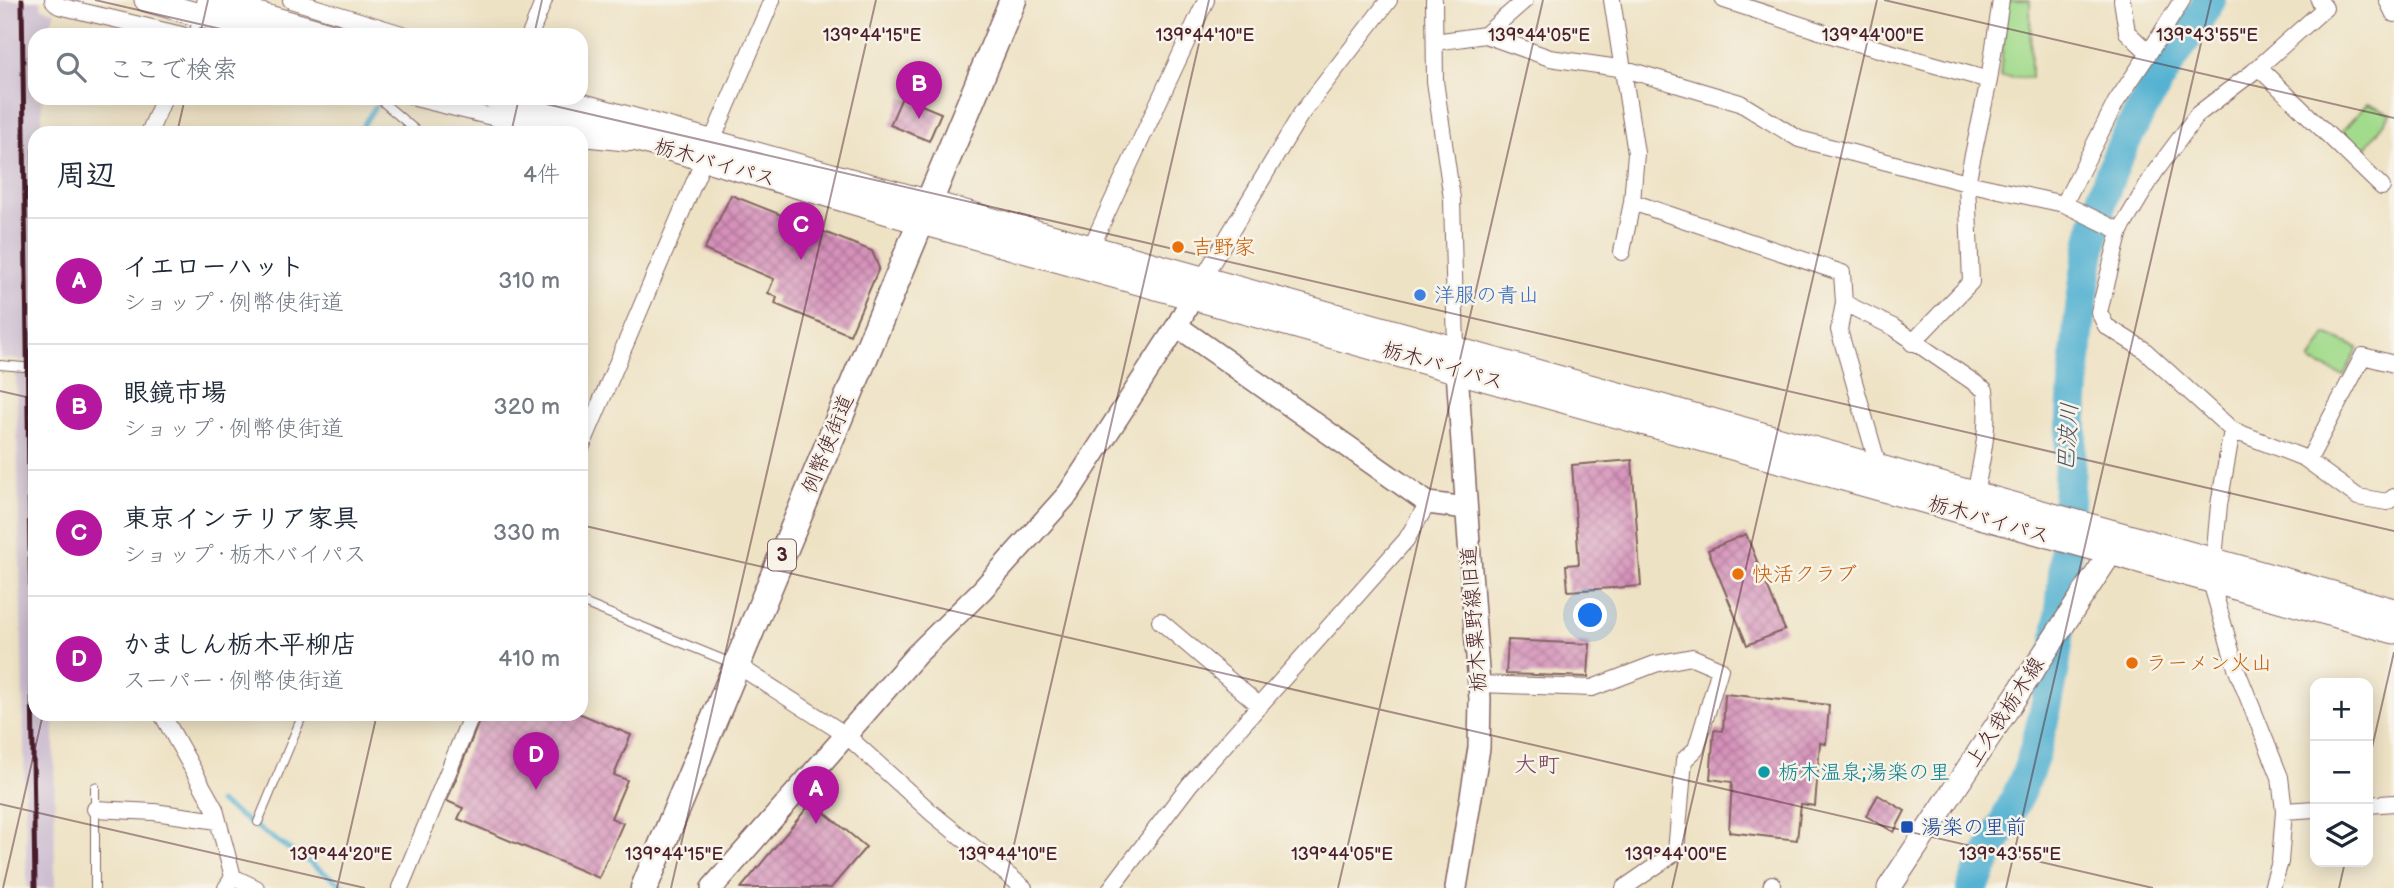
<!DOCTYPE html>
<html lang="ja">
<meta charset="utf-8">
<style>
body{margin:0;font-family:"Balsamiq Sans","Klee One",sans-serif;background:#f6f6f7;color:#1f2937}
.controls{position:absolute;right:21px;bottom:21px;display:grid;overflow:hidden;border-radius:14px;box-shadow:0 4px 18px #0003}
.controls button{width:63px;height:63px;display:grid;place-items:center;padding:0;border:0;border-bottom:2px solid #e0e1e3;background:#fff;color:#1f2937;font:35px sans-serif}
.you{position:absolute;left:1591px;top:616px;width:24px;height:24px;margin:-18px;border:5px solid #fff;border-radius:50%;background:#1a73e8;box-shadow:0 0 0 10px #1a73e833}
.badge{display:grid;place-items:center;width:46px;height:46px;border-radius:50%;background:#b5179e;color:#fff;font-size:23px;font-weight:700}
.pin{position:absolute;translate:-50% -58px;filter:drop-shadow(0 2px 4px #0008)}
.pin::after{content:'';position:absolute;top:37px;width:24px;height:21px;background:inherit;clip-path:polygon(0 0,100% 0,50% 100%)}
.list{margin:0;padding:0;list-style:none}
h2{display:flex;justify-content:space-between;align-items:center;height:91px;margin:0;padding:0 28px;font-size:30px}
h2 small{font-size:23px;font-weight:400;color:#747a83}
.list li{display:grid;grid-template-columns:46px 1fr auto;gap:21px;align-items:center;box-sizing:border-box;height:126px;padding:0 28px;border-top:2px solid #e0e1e3}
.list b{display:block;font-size:26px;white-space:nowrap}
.list p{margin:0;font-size:23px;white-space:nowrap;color:#747a83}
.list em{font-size:23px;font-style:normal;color:#747a83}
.icon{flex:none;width:38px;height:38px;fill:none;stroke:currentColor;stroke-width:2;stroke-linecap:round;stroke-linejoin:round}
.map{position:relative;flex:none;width:2394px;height:888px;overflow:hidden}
.search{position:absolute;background:#fff;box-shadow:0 4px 18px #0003;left:28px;top:28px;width:560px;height:77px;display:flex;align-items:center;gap:18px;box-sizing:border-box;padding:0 24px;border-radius:21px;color:#747a83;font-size:26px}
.panel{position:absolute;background:#fff;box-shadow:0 4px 18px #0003;left:28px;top:126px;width:560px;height:595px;border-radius:21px}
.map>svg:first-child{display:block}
.railway{fill:#cdbed2}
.green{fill:#a3db8d;stroke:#767d5c;stroke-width:2}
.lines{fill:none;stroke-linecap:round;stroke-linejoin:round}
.stream{stroke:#54b2d2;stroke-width:5}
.river{stroke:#54b2d2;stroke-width:32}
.building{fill:url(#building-cross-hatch)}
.service-casing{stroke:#836361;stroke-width:10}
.minor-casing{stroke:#836361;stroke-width:18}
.tertiary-casing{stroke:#836361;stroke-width:24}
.secondary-casing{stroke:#836361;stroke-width:25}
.primary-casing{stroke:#836361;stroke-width:29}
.service{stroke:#fff;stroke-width:8}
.minor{stroke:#fff;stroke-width:16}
.tertiary{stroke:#fff;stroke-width:21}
.secondary{stroke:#fff;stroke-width:23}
.primary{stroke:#fff;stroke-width:26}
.rail{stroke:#4a1f2b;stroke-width:5}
.ticks{fill:none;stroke:#4a1f2b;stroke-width:2;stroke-opacity:0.45}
.food-dot{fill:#e8710a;stroke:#f7f3e8;stroke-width:2.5}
.shop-dot{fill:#3f7fe0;stroke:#f7f3e8;stroke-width:2.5}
.culture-dot{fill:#0f9aa8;stroke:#f7f3e8;stroke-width:2.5}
.transit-dot{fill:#1a4fb4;stroke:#f7f3e8;stroke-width:2.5}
.labels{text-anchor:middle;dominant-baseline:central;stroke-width:5;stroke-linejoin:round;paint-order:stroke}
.shield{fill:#f7f3e8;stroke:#7e5f64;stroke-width:2}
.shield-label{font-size:19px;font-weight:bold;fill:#4a1f2b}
.street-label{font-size:21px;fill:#4a1f2b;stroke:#f7f3e8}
.food-label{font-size:21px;fill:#c56008;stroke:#f7f3e8;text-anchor:start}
.shop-label{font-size:21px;fill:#366cbe;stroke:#f7f3e8;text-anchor:start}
.culture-label{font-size:21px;fill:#0d838f;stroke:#f7f3e8;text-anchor:start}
.transit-label{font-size:21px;fill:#164399;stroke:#f7f3e8;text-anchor:start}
.water-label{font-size:23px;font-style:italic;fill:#4e5265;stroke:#f7f3e8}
.neighbourhood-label{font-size:23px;fill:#7b475d;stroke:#f7f3e8}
.ticks-label{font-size:18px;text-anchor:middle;fill:#4a1f2b;stroke:#f7f3e8;stroke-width:5;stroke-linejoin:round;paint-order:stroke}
</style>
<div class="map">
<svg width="2394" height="888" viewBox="0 0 2394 888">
<defs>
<pattern id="building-cross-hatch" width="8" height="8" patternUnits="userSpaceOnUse" patternTransform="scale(1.75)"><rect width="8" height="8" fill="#d591ba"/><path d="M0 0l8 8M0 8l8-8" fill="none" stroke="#af7697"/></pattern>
</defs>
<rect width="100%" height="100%" fill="#f7f3e8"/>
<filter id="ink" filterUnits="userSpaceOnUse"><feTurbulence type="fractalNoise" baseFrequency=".0143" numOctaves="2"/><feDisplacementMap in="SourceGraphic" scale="14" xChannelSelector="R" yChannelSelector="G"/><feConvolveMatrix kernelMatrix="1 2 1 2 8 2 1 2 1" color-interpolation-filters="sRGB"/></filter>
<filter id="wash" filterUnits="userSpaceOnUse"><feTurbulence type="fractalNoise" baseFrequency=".00686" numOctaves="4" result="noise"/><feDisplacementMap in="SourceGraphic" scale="28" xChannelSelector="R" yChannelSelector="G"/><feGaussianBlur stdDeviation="1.57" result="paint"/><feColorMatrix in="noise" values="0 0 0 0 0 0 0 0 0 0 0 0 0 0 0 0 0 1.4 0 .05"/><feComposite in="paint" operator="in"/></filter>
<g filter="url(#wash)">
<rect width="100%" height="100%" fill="#eee2c4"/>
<path class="railway" d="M0,0h41v7l14,5 -8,23h-12v63h7v35h-7v228l-35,-3z
M16,372l19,2v340h19l1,174h-28z"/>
<path class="green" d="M2007,0h23l1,78 -31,-1z
M2367,104l24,10 -27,36 -22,-19z
M2326,334l32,14 -14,28 -34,-15z"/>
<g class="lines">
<path class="stream" d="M358,133l17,-26
M219,802l128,86"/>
<path class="river" d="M1972,888c18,-38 39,-75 55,-114 11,-28 22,-78 27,-108 24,-156 6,-313 48,-467 18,-65 71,-140 108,-199"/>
</g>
<g id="blocks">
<path class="building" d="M902,97l39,16 -12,28 -39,-16z
M731,195l141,56 7,17 -29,67 -75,-31 2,-7 -9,-4 6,-14 -70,-29z
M1632,460l9,126 -73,5 -2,-26 13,-1 -7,-99z
M1746,534l39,96 -38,15 -39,-95z
M1508,640l82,4 -2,33 -82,-3z
M1725,694l104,11 -3,39 -6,-1 -5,63 -14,-2 -4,36 -68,-8 3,-50 -22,-3 4,-49 9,1z
M482,714h99l50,21 -17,40 13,5 -16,38 12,5 -24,55 -141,-59 5,-11 -16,-7z
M1878,795l27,16 -11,21 -28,-16z
M812,802l54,45 -35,41h-90z"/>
</g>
</g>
<g filter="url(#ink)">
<use href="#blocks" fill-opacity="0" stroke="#836361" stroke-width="2"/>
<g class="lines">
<g class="service-casing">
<path id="service" d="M192,35l4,-10
M378,98l41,35
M0,365l35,3
M581,602l153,62
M95,787v101
M258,822l45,-108"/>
</g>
<g class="minor-casing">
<path id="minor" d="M53,0l6,6 123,29
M291,0l114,35
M1434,0l1,81 17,118 4,149
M1612,0l24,153 -4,49 -10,50
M1724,0l126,41 139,39
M2319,0l6,8 -72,64 -55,42 -43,58 -35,59 -21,81 7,14 37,23 89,81 72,28 54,39 29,5 7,-5
M2387,0l7,14
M530,35l14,-35
M1485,35l40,-35
M1435,42l50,-7 65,23 75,11 115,34 59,36 168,44 97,21 56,27
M2149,53l33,-53
M2259,68l123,119
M415,98l141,35
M149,133l15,-35
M581,138l49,5
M1632,202l210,71 2,30 49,24 92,63c5,35 -3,69 -10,104
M2064,204l52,-102 33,-49 -22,-21 -5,-32
M1091,247l115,-247
M1203,278l98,-164 88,-114
M1844,303l-5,27 40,138
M1912,343l59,-61 -4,-99 22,-103 12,-80
M581,448l191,-448
M2308,461l55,-105 31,8
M2214,559l5,-54 13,-75
M2211,582l25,86 44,109 4,34 -4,51 -8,26
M1160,621l100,85
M737,665l109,70 87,79 91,74
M1479,684l113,4 63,-24 37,-7 28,12 -24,80 -12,11 -8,92 -52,36
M162,714l53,95 18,68 -7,11
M2368,805l26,-2
M95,809l59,3 64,9
M2284,811l31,-2
M233,877l23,11
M400,888l72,-174
M1111,888l79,-104 216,-244 22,-37
M1771,888l1,-4"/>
</g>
<g class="tertiary-casing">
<path id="tertiary" d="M1199,284l-22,42 251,177 38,5
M712,888l204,-233 66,-65 86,-96 109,-168
M1456,888l23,-140 1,-49 -24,-342"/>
</g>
<g class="secondary-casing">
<path id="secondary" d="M146,0l124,35
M208,0l125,35
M494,98l425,124 1475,410
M556,98l1838,512
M1889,888l221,-334 3,-12"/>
</g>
<g class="primary-casing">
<path id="primary" d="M644,888l369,-888"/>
</g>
<use href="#service" class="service"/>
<use href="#minor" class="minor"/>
<use href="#tertiary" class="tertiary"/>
<use href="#secondary" class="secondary"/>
<use href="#primary" class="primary"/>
<path class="rail" d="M22,0l13,888
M34,150l1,101"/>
</g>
</g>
<path class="ticks" d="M95,0l152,35M1884,0l510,118M200,35l8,-35M534,35l8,-35M520,98l1874,433M177,133l8,-35M511,133l8,-35M0,391l35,8M581,525l1572,363M2368,765l26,-113M0,804l365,84M3,888l40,-174M337,888l40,-174M671,888l205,-888M1004,888l205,-888M1338,888l205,-888M1672,888l205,-888M2006,888l205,-888M2339,888l6,-26"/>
<g class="food-dot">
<circle cx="1178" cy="247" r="7"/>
<circle cx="1738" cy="574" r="7"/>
<circle cx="2132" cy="663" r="7"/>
</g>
<circle class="shop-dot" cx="1420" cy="295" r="7"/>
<circle class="culture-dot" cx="1764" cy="772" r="7"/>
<rect class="transit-dot" x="1900" y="820" width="14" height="14" rx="3.5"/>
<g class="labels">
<rect class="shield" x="768" y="539.5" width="28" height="31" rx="5"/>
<g class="shield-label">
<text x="782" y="555">3</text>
</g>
<g class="street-label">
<text transform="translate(715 163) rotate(16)">栃木バイパス</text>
<text transform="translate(1443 366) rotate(16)">栃木バイパス</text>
<text transform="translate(828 444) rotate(-68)">例幣使街道</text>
<text transform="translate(1989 520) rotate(16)">栃木バイパス</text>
<text transform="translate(1474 619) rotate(-94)">栃木粟野線旧道</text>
<text transform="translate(2005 712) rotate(-57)">上久我栃木線</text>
</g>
<g class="food-label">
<text x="1192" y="247">吉野家</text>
<text x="1752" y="574">快活クラブ</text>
<text x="2146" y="663">ラーメン火山</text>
</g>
<g class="shop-label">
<text x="1434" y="295">洋服の青山</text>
</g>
<g class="culture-label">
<text x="1778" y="772">栃木温泉;湯楽の里</text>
</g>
<g class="transit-label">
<text x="1921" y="827">湯楽の里前</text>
</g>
<g class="water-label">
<text transform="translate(2068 437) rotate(-86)">巴波川</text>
</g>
<g class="neighbourhood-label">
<text x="1537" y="765">大町</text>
</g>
</g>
<g class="ticks-label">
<text x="872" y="41">139°44'15"E</text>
<text x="1205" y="41">139°44'10"E</text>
<text x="1539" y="41">139°44'05"E</text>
<text x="1873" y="41">139°44'00"E</text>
<text x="2207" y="41">139°43'55"E</text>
<text x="341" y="860">139°44'20"E</text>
<text x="674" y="860">139°44'15"E</text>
<text x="1008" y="860">139°44'10"E</text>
<text x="1342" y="860">139°44'05"E</text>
<text x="1676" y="860">139°44'00"E</text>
<text x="2010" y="860">139°43'55"E</text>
</g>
</svg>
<div class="controls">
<button>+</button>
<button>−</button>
<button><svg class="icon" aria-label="layers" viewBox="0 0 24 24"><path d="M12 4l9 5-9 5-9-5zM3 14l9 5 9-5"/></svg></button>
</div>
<div class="you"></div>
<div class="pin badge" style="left:816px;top:824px">A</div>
<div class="pin badge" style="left:919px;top:119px">B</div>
<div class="pin badge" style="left:801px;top:260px">C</div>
<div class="pin badge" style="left:536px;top:790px">D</div>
<div class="search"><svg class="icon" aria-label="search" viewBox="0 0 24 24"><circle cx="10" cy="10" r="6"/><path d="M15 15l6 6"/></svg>ここで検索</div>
<section class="panel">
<h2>周辺<small>4件</small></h2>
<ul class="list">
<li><span class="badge">A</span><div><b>イエローハット</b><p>ショップ · 例幣使街道</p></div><em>310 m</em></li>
<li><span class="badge">B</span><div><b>眼鏡市場</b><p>ショップ · 例幣使街道</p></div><em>320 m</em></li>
<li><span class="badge">C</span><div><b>東京インテリア家具</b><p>ショップ · 栃木バイパス</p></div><em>330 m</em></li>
<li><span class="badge">D</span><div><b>かましん栃木平柳店</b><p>スーパー · 例幣使街道</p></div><em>410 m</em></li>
</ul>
</section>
</div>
